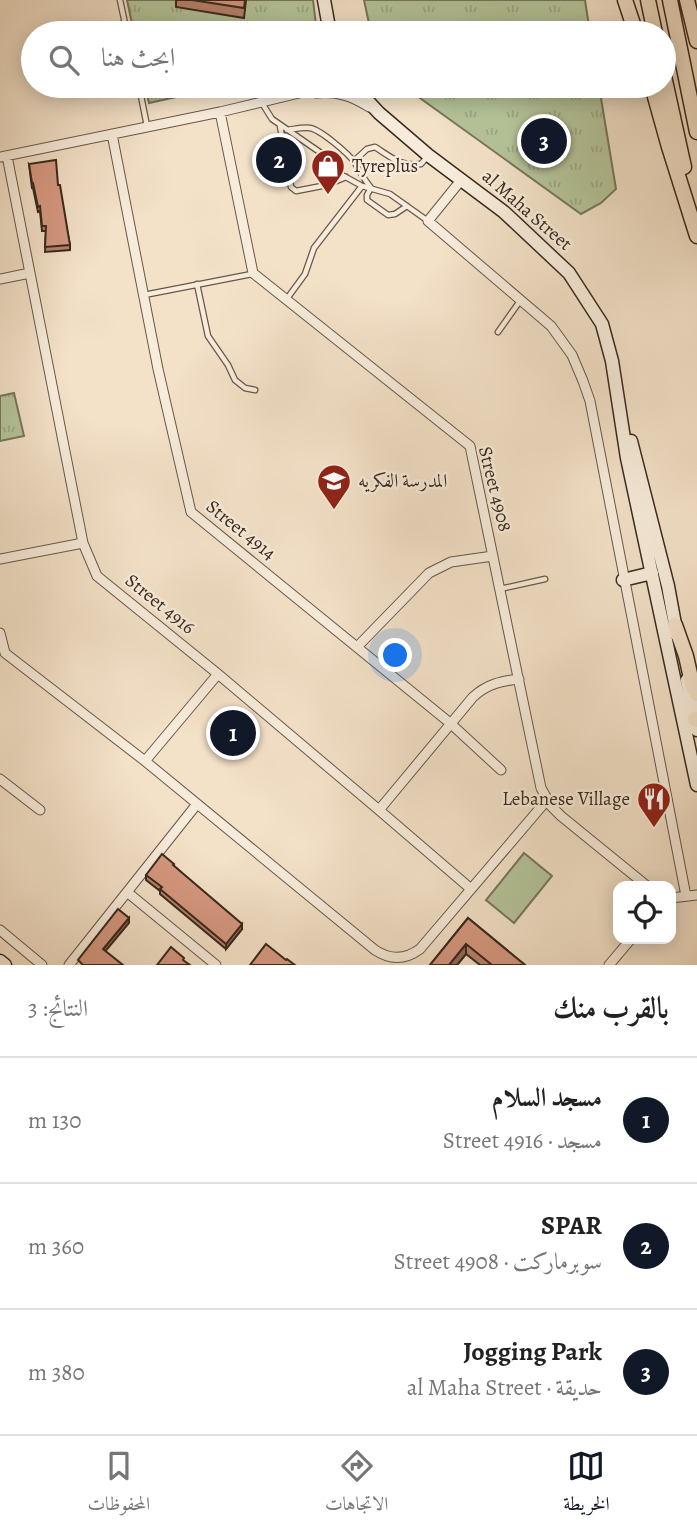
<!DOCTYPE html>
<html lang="ar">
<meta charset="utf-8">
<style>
body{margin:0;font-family:Alegreya,Amiri,serif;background:#f6f6f6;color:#222;direction:rtl}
.controls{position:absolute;right:21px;bottom:21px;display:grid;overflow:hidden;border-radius:14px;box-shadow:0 4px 18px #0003}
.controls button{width:63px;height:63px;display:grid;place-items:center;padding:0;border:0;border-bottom:2px solid #e0e0e0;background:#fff;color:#222;font:35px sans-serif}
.you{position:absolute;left:396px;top:656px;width:24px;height:24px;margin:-18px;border:5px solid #fff;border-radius:50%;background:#1a73e8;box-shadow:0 0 0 10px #1a73e833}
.badge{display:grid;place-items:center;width:46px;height:46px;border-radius:50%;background:#111827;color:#fff;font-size:23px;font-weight:700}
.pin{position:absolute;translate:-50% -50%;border:4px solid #fff;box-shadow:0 2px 7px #0006}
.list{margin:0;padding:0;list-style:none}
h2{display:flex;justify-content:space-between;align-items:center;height:91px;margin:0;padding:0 28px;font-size:30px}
h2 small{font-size:23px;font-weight:400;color:#767676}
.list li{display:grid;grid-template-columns:46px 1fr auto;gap:21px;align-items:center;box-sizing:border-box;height:126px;padding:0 28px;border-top:2px solid #e0e0e0}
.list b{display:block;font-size:26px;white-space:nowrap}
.list p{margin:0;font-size:23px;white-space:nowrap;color:#767676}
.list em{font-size:23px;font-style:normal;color:#767676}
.icon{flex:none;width:38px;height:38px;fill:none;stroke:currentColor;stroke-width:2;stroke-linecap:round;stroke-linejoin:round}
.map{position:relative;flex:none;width:697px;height:965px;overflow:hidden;direction:ltr}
.search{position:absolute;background:#fff;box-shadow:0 4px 18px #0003;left:21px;right:21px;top:21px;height:77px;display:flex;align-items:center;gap:18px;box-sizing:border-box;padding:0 24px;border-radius:38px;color:#767676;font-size:26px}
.sheet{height:469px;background:#fff}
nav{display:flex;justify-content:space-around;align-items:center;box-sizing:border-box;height:98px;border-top:2px solid #e0e0e0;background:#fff;font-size:19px;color:#767676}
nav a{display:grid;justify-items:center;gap:4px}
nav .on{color:#111827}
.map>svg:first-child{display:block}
.grass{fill:url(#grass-tufts);stroke:#77765c;stroke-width:2}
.pitch{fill:#b5c49a;stroke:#77765c;stroke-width:2}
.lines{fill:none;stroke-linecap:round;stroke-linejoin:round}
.lane-casing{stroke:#685748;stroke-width:7}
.street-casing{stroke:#685748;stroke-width:11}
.secondary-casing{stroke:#39291d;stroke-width:15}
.primary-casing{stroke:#39291d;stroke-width:17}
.lane{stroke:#f7ecdb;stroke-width:4.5}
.street{stroke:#f7ecdb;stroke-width:9}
.secondary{stroke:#f7ecdb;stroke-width:12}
.primary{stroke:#f3e1c8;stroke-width:14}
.wall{fill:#b7836e;stroke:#39291d;stroke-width:2}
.shaded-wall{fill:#956a5a;stroke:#39291d;stroke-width:2}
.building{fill:#d59880;stroke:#39291d;stroke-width:2}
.labels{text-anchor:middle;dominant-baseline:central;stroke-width:5;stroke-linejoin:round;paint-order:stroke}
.poi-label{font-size:19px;fill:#39291d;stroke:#f7ecdb;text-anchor:start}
.street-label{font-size:19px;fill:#39291d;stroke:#f7ecdb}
</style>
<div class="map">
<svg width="697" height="965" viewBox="0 0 697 965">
<defs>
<pattern id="grass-tufts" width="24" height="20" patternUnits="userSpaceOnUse" patternTransform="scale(1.75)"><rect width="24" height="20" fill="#b5c49a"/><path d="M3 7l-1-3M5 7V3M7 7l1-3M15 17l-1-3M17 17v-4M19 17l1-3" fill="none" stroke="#9ca884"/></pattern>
</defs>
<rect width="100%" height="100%" fill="#f3e1c8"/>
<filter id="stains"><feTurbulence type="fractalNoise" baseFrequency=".00286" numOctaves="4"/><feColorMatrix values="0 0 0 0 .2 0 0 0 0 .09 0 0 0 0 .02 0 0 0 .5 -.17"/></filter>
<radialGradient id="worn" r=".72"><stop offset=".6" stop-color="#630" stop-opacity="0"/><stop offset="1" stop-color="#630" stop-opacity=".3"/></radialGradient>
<path class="grass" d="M127,0h186l4,33h-183z
M364,0h221l5,33h-219z
M145,86h81l-77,17z
M408,86h191l17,103 -15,14 -20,11 -168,-121z
M14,393l10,43 -24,5v-45z"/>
<path class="pitch" d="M524,853l28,23 -38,47 -28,-23z"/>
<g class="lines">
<g class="lane-casing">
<path id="lane" d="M120,0l7,33
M139,86l8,40
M262,103l10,16 49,34 21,22 20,11 28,8 38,27
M280,126l11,61 5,4 31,-6 19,-8
M287,130c8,-1 16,-3 23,-2 11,2 39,26 45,35 6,10 8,15 16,25l-4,7v5l21,15 7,-1 12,-8
M354,161l13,-12 8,-2c16,10 26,20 46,17l6,-7
M197,284l11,52 20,29 7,15 10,8 10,2
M144,295l108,-21
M286,300l19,-26 9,-26 48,-62
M498,332l22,-31
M500,589l45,-10"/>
</g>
<g class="street-casing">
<path id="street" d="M316,93c21,-2 36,3 53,14
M220,112l33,161 217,173 71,342 10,18 10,10 86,70
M112,134l46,235 33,143 259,211 51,47
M7,156l76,387 14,33 121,98 161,136 94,-113c14,-13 28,-16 46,-18
M0,157l220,-45 108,-26
M462,179l-34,42 123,105 21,29 11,26 7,20 96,495
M0,279l30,-6
M0,559l83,-16
M0,633l5,20 140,108 230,189c15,10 30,10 45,-1l127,-149
M357,647l72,-74 22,-11 42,-6
M145,761l73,-87
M0,779l40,31
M379,810l92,79
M127,892l89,73
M671,898l26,-3
M0,930l42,35
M69,965l128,-161
M609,965l22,-26"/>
</g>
<g class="secondary-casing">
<path id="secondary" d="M324,0l6,33
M354,86l25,27 49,42 76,57 65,61 33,51 10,37 15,97 70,327
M631,441l37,145 9,49
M623,580l29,-7
M687,680l10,50
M0,961l5,4"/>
</g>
<g class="primary-casing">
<path id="primary" d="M625,0l11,33
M648,0l7,33
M670,0l27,132
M687,0l10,41
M664,76l20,91
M652,86l17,61 28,89
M675,625l11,31 7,31 4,7
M695,719l2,1"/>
</g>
<use href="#lane" class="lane"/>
<use href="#street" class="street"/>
<use href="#secondary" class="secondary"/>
<use href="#primary" class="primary"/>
</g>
<path class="wall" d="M176,0h70l-2,18 -68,-11z
M29,164l29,21 12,60v5l-25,2 1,-21h-4l-2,-20 -2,1 -5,-24h-1z
M174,866l68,63 -16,20 -66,-55v-3l-14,-11v-5z
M468,918l57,47h-45l-14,-11 -9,11h-27z"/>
<path class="shaded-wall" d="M129,918v5l-26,31v-5z
M242,924v5l-16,20v-5z
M466,944v10l-9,11h-8z"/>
<path class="building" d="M192,0h53l-1,8z
M56,160l2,25h2l10,60 -25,2 1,-21h-4l-2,-20 -2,1 -5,-24h-1l-3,-19z
M162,854l12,10 -1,1 69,59 -16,20 -66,-55 2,-2 -16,-12z
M118,909l11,9 -26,31 20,16h-40l-5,-5z
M468,918l57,47h-33l-26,-21 -17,21h-19z
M266,944l20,16 1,-1 8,6h-45z
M171,947l13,11 -1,2 7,5h-33z"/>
<defs>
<g id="shop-pin" transform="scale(1.75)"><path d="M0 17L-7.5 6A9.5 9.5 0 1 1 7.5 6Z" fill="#8f2418" stroke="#f7ecdb"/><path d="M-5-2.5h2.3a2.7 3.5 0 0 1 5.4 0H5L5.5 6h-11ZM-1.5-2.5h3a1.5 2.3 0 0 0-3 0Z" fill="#fff"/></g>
<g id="school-pin" transform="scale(1.75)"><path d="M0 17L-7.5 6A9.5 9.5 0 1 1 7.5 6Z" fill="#8f2418" stroke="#f7ecdb"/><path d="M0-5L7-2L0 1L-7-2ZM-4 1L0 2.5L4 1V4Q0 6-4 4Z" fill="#fff"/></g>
<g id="restaurant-pin" transform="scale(1.75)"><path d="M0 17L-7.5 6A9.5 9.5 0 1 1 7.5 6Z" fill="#8f2418" stroke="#f7ecdb"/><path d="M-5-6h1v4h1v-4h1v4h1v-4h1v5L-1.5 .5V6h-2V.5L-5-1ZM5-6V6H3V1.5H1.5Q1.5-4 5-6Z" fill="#fff"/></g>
</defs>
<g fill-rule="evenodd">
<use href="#shop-pin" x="328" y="166"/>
<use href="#school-pin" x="334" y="481"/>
<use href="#restaurant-pin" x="654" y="799"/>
</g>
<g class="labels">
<g class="poi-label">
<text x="352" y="166">Tyreplus</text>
<text x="358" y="481">المدرسة الفكريه</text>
<text x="630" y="799" text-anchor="end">Lebanese Village</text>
</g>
<g class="street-label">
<text transform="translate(527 210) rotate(41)">al Maha Street</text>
<text transform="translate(495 489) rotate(76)">Street 4908</text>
<text transform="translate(241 530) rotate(39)">Street 4914</text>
<text transform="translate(160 604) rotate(39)">Street 4916</text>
</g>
</g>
<rect width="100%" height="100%" filter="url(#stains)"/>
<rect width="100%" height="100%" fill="url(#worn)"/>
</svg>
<div class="controls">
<button><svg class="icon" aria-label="locate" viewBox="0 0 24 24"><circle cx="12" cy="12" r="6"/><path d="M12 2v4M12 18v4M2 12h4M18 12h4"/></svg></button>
</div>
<div class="you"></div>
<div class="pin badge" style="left:233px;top:733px">1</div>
<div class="pin badge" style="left:279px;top:160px">2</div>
<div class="pin badge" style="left:544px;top:141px">3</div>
<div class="search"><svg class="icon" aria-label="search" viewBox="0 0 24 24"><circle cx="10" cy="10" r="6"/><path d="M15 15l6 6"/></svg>ابحث هنا</div>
</div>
<section class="sheet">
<h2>بالقرب منك<small>النتائج: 3</small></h2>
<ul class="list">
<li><span class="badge">1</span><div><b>مسجد السلام</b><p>مسجد · Street 4916</p></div><em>130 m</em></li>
<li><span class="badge">2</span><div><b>SPAR</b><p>سوبرماركت · Street 4908</p></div><em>360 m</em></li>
<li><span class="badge">3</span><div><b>Jogging Park</b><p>حديقة · al Maha Street</p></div><em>380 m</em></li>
</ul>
</section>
<nav>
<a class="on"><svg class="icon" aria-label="map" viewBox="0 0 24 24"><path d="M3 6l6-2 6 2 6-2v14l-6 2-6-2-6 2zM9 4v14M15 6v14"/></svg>الخريطة</a>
<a><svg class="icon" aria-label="directions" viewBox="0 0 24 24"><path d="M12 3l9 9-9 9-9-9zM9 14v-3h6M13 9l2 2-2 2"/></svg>الاتجاهات</a>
<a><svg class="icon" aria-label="saved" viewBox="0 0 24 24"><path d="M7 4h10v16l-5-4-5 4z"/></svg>المحفوظات</a>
</nav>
